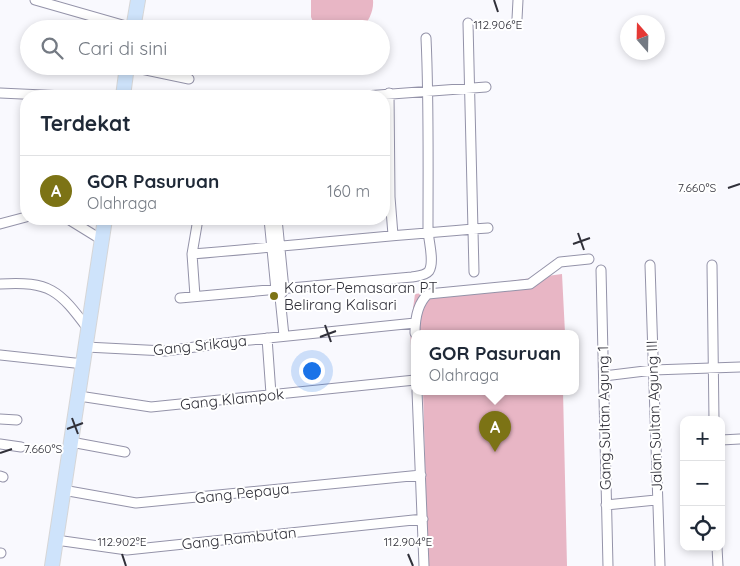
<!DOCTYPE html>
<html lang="id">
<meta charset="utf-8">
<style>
body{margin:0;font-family:Quicksand,sans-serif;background:#f2f2f3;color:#1f2937}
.controls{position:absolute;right:15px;bottom:15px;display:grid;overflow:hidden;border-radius:10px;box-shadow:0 2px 8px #0003}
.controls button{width:45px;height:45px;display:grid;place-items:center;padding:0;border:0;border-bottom:1px solid #e0e1e3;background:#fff;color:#1f2937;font:25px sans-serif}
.compass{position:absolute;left:620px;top:15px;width:45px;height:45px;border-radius:50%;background:#fff;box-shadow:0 2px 8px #0003;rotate:340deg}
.you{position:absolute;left:311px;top:370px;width:18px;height:18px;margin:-12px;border:4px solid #fff;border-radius:50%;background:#1a73e8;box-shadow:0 0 0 8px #1a73e833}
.badge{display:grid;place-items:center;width:32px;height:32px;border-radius:50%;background:#7c7315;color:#fff;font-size:16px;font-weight:700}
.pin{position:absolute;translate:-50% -41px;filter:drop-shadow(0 1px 2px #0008)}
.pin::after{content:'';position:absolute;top:26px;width:18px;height:15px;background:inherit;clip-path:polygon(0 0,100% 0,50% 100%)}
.popup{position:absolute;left:411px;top:330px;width:168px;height:65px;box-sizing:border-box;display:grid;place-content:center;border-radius:10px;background:#fff;filter:drop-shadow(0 1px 4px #0005);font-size:16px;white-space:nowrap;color:#747a83}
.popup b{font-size:19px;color:#1f2937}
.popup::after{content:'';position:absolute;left:50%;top:100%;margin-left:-10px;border:10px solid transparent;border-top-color:#fff}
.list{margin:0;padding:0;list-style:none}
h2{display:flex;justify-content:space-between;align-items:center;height:65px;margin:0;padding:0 20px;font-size:21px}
h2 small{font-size:16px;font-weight:400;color:#747a83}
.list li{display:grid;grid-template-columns:32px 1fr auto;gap:15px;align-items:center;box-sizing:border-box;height:70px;padding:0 20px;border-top:1px solid #e0e1e3}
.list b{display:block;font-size:19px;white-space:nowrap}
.list p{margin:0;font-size:16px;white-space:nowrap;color:#747a83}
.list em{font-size:16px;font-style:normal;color:#747a83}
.icon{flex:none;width:28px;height:28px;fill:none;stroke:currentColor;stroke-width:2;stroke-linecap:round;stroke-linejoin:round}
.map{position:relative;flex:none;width:740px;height:566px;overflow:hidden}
.search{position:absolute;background:#fff;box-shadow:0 2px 8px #0003;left:20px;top:20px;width:370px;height:55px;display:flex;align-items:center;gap:12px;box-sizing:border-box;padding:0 18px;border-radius:28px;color:#747a83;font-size:19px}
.panel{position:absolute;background:#fff;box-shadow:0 2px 8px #0003;left:20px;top:90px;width:370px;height:135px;border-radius:20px}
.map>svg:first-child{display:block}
.green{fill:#e8b6c5}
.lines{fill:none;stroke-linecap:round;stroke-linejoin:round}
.minor-casing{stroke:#9493a9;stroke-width:11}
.primary-casing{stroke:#d6d6d7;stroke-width:16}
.minor{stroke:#fff;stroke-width:9}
.primary{stroke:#cee3fb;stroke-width:14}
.ticks{fill:none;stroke:#303039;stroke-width:2}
.poi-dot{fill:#7c7315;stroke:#fff;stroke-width:2}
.labels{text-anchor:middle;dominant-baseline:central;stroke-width:4;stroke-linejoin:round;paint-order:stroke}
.poi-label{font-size:15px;fill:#303039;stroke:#fff;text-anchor:start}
.street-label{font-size:15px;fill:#303039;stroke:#fff}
.ticks-label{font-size:12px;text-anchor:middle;fill:#303039;stroke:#fff;stroke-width:4;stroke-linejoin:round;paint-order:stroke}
</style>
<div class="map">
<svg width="740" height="566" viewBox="0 0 740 566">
<rect width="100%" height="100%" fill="#f9f9fe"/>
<path class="green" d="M311,0h62c1,10 -4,23 -13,29h-44l-5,-12z
M562,274l3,59h-150v43h-2l-3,-46 5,-36z
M423,391h140l4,175h-139z"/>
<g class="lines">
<g class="minor-casing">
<path id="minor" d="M35,0l98,28
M517,19l1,-19
M468,23l6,249
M127,66l62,13
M0,93l65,3
M389,93l1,104 3,38
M365,96l121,-9
M68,219l34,21
M269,219l7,71 4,7 4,39
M277,219l7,70 -2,4
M0,224l26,-7
M192,254c99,-8 197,-19 296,-26
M650,265l10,301
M712,265l2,155
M601,270l7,296
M0,284c50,-3 59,6 88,45
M195,296l-3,-42 6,-35
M180,298l232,-21c5,-1 13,-1 17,-6 6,-10 -1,-31 -1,-42 0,-64 1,-128 -2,-191
M415,333c0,-14 3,-30 13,-39l102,-10 30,-22 29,-3
M267,338l4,56
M86,347l79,4 75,-10 175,-18
M0,355l84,9
M604,376l49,-6 87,-3
M417,391l7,175
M79,396l72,11 264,-27
M0,419l17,1
M721,440l19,-1
M71,442l54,10
M0,444l21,3
M0,476l3,1
M63,490l73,13 285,-28
M606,505l50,-5
M56,540l71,10 296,-31
M717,547l1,19
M0,553h1"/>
</g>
<g class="primary-casing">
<path id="primary" d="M133,29l5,-29
M123,96l4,-30
M52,566l53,-347"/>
</g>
<use href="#minor" class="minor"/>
<use href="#primary" class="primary"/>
</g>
<path class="ticks" d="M494,0l4,12M728,188l12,-4M578,233l6,17M573,244l17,-6M325,325l6,17M320,337l16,-6M72,418l6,16M67,429l16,-6M0,453l12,-4M122,554l4,12M408,554l5,12"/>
<circle class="poi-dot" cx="274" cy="296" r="5"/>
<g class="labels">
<g class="poi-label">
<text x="284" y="287">Kantor Pemasaran PT<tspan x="284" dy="17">Belirang Kalisari</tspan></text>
</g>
<g class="street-label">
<text transform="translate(200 345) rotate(-6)">Gang Srikaya</text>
<text transform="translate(232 399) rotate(-6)">Gang Klampok</text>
<text transform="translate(654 416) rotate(-92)">Jalan Sultan Agung III</text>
<text transform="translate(604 418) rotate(-91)">Gang Sultan Agung 1</text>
<text transform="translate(242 493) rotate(-6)">Gang Pepaya</text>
<text transform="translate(239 538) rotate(-6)">Gang Rambutan</text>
</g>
</g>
<g class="ticks-label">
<text x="498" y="29">112.906°E</text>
<text x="697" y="192">7.660°S</text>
<text x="43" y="453">7.660°S</text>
<text x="122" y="546">112.902°E</text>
<text x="408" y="546">112.904°E</text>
</g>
</svg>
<div class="controls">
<button>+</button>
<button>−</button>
<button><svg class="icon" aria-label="locate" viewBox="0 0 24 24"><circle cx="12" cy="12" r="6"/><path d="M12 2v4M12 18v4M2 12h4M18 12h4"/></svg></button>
</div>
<svg class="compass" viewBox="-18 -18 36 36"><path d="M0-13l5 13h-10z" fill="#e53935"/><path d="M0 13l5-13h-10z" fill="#747a83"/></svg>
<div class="you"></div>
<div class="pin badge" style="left:495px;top:452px">A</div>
<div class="popup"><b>GOR Pasuruan</b>Olahraga</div>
<div class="search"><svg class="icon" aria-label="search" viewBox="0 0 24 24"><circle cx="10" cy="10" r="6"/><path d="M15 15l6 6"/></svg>Cari di sini</div>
<section class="panel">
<h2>Terdekat<small></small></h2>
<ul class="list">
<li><span class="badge">A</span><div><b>GOR Pasuruan</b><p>Olahraga</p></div><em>160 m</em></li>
</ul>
</section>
</div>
